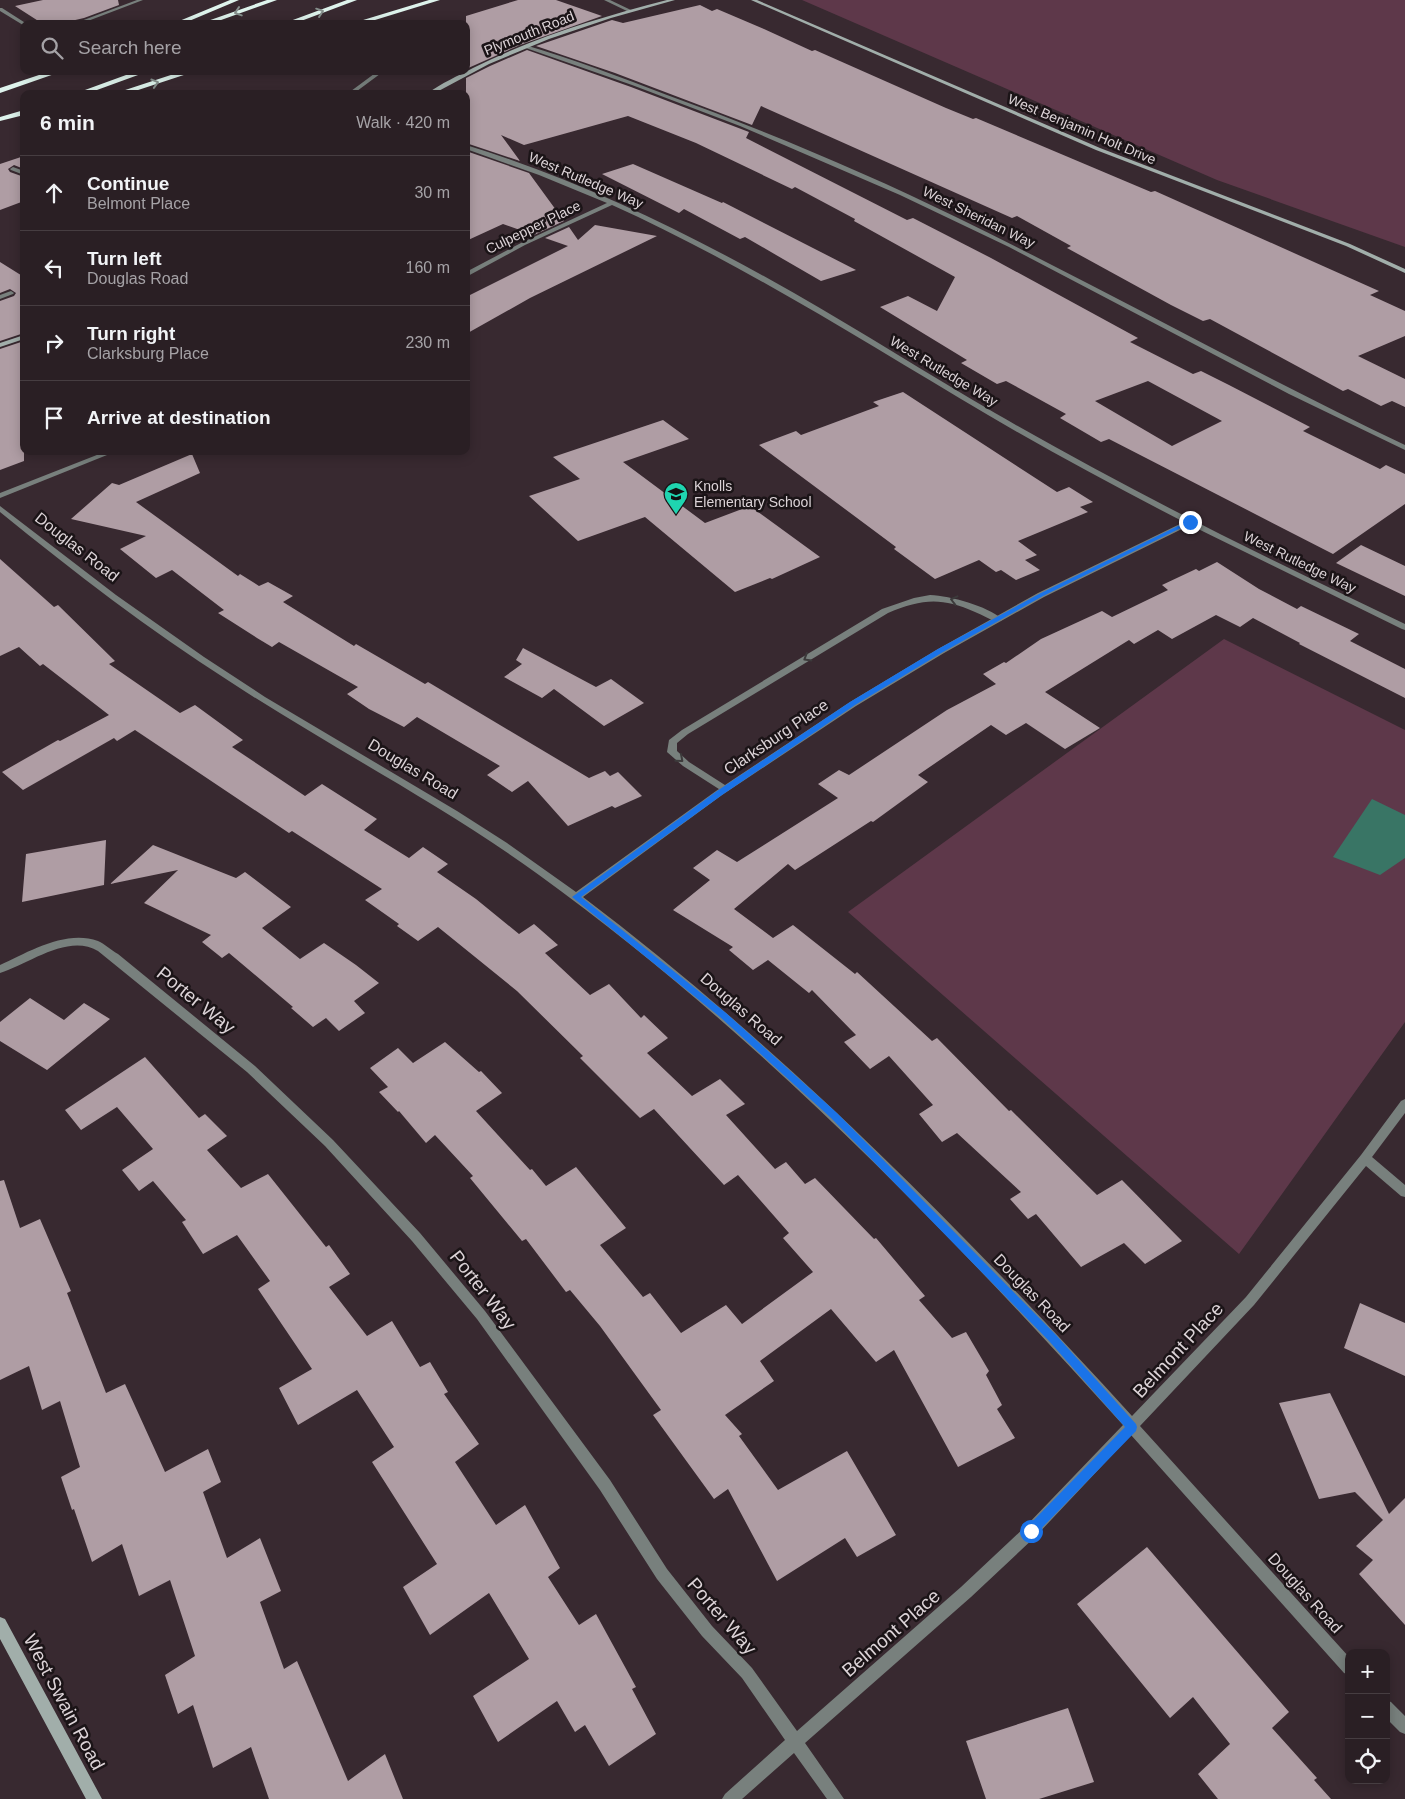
<!DOCTYPE html>
<meta charset="utf-8">
<style>
body{margin:0;font-family:Arial,sans-serif;background:#362c31;color:#f1f3f6}
.controls{position:absolute;right:15px;bottom:15px;display:grid;overflow:hidden;border-radius:10px;box-shadow:0 2px 12px #0003}
.controls button{width:45px;height:45px;display:grid;place-items:center;padding:0;border:0;border-bottom:1px solid #463d41;background:#2a1f24;color:#f1f3f6;font:25px sans-serif}
.stop{position:absolute;width:15px;height:15px;margin:-11px;border:4px solid #1a73e8;border-radius:50%;background:#fff}
.stop.end{background:#1a73e8;border-color:#fff;box-shadow:0 1px 5px #0008}
.list{margin:0;padding:0;list-style:none}
h2{display:flex;justify-content:space-between;align-items:center;height:65px;margin:0;padding:0 20px;font-size:21px}
h2 small{font-size:16px;font-weight:400;color:#a5a2a6}
.list li{display:grid;grid-template-columns:32px 1fr auto;gap:15px;align-items:center;box-sizing:border-box;height:75px;padding:0 20px;border-top:1px solid #463d41}
.list b{display:block;font-size:19px;white-space:nowrap}
.list p{margin:0;font-size:16px;white-space:nowrap;color:#a5a2a6}
.list em{font-size:16px;font-style:normal;color:#a5a2a6}
.icon{flex:none;width:28px;height:28px;fill:none;stroke:currentColor;stroke-width:2;stroke-linecap:round;stroke-linejoin:round}
.map{position:relative;flex:none;width:1405px;height:1799px;overflow:hidden}
.search{position:absolute;background:#2a1f24;box-shadow:0 2px 12px #0003;left:20px;top:20px;width:450px;height:55px;display:flex;align-items:center;gap:12px;box-sizing:border-box;padding:0 18px;border-radius:10px;color:#a5a2a6;font-size:19px}
.panel{position:absolute;background:#2a1f24;box-shadow:0 2px 12px #0003;left:20px;top:90px;width:450px;height:365px;border-radius:10px}
.map>svg:first-child{display:block}
.green{fill:#5e384a}
.water{fill:#397565}
.building{fill:#af9da4;fill-rule:evenodd}
.lines{fill:none;stroke-linecap:round;stroke-linejoin:round}
.lane{fill:#78807d;fill-rule:evenodd}
.street{fill:#78807d;fill-rule:evenodd}
.secondary{fill:#a1aeaa;fill-rule:evenodd}
.highway{fill:#def3ec;fill-rule:evenodd}
.oneway{stroke:#868f8c}
.oneway2{stroke:#3c3a3b}
.route{fill:#1a73e8}
.labels{text-anchor:middle;dominant-baseline:central;stroke-width:5;stroke-linejoin:round;paint-order:stroke}
.far-street-label{font-size:14px;fill:#dcd3d7;stroke:#1b1417}
.far-poi-label{font-size:14px;fill:#dcd3d7;stroke:#1b1417;text-anchor:start}
.street-label{font-size:16px;fill:#dcd3d7;stroke:#1b1417}
.near-street-label{font-size:19px;fill:#dcd3d7;stroke:#1b1417}
</style>
<div class="map">
<svg width="1405" height="1799" viewBox="0 0 1405 1799">
<rect width="100%" height="100%" fill="#382930"/>
<path class="green" d="M802,0h603v247l-188,-67z
M1224,639l181,91v292l-166,232 -391,-342z"/>
<path class="water" d="M1372,799l33,16v43l-25,17 -47,-18z"/>
<path class="building" d="M43,0h75l1,5 -35,13 -26,6h-15l-28,-18z
M518,0h38l46,16 -82,29 -54,24v-53z
M700,5l12,6 5,-2 47,20 48,22 3,-1 131,58 27,11 3,-1 175,74 4,-1 224,100 -9,4 35,16v25l-47,20 47,23v28l-13,-6 -11,5 -33,-17 -5,2 -133,-72 -7,2 -32,-16 -104,-57 4,-2 -54,-30 -5,2 -251,-112 -9,19 -137,-52 -79,-27 76,-26 11,3z
M527,50l104,37 118,45 -3,6 161,82 6,-2 78,40 147,80 -8,4 63,32 8,-3 28,14 81,42 -7,4 77,38 6,-4 19,9v30l-72,50 -224,-115 -8,3 -41,-24 6,-4 -60,-33 -9,3 -36,-21 6,-3 -87,-53 28,-11 29,15 18,-34 -101,-56 1,-2 -60,-32 -3,2 -96,-46 -68,-27 -104,29 -23,-10 19,26 -54,-18v-65l24,-12zM1148,381l74,40 -50,25 -77,-45z
M466,151l63,22 35,48 -30,14 -31,-11 -37,17z
M24,156v13l-10,-4 -6,4 2,3 14,5v24l-24,9v-46z
M633,164l89,39 1,-1 133,68 -35,11 -76,-44 -5,2 -56,-30 -5,4 -77,-39z
M595,225l62,11 -127,62 -64,36v-37l102,-51 -23,-8 24,-11 9,13z
M0,262l24,15v56l-24,8v-40l14,-5 2,-3 -6,-4 -10,4z
M24,341v120l-24,9v-121z
M903,392l154,100 12,-5 24,15 -13,5 8,5 -70,29 19,14 -12,5 15,10 -24,10 -15,-10 -5,2 -17,-12 -44,19 -41,-30 2,-2 -137,-102 37,-14 5,4 78,-29 -6,-4z
M663,420l26,19 -66,23 82,61 45,-17 70,51 -48,22 -2,-1 -35,14 -90,-75 -67,24 -49,-45 51,-17 -27,-22z
M192,454l8,19 -64,29 102,74 2,-2 19,12 9,-4 25,14 -10,6 71,44 2,-2 69,40 3,-2 161,96 16,-7 5,5 8,-4 24,24 -27,12 -3,-2 -44,20 -40,-45 -16,11 -25,-17 13,-9 -83,-49 -13,10 -35,-18 -22,-15 11,-7 -79,-45 -7,5 -15,-9 -39,-25 6,-3 -52,-40 -16,8 -36,-29 26,-13 -75,-17 41,-36 7,2z
M1361,545l44,21v30l-69,-33z
M0,559l54,48 4,-2 57,56 -6,3 71,49 15,-8 48,35 -11,7 73,49 17,-12 55,35 -13,11 45,28 14,-11 25,17 -11,8 39,27 43,35 15,-10 24,21 -13,8 45,42 19,-11 32,34 3,-3 24,23 -21,15 45,43 28,-17 25,25 -19,11 49,54 11,-7 19,22 10,-6 59,61 2,-1 49,58 -6,4 33,38 14,-6 23,39 -3,4 16,30 -5,4 18,29 -57,29 -64,-117 -18,12 -45,-53 -71,52 14,20 -49,34 17,19 -3,2 39,54 69,-39 49,84 -39,22 -12,-19 -68,43 -49,-92 -14,10 -61,-84 8,-5 -61,-84 -30,-36 -4,2 -40,-53 -4,2 -52,-63 3,-2 -38,-41 -9,8 -27,-32 -1,1 -19,-20 9,-5 -18,-19 28,-20 15,15 32,-21 34,30 2,-1 21,22 -26,18 54,59 2,-1 14,17 30,-19 50,61 -26,17 43,52 7,-4 31,40 45,-28 16,19 71,-52 -30,-34 6,-5 -51,-58 -14,10 -70,-76 -14,9 -60,-60 3,-2 -66,-65 -79,-64 -20,14 -21,-15 2,-2 -34,-24 17,-11 -90,-58 -3,2 -154,-103 -18,11 -3,-3 -91,52 -21,-18 56,-32 2,1 49,-26 -66,-51 -3,2 -21,-19 -19,9z
M1217,562l42,27 38,20 4,-3 58,28 -9,7 55,28v29l-106,-54 1,-1 -47,-25 -13,9 -24,-12 -44,24 -14,-9 -24,14 -5,-4 -84,52 55,36 -35,21 -39,-26 -20,12 -15,-10 -73,50 10,7 -55,40 -2,-1 -76,49 -7,-6 -54,45 39,29 20,-13 62,49 2,-2 75,69 5,-3 72,73 2,-1 86,85 25,-15 60,61 -37,23 -21,-21 -43,24 -45,-53 -8,5 -18,-20 11,-7 -64,-59 -15,9 -23,-28 14,-9 -44,-49 -19,13 -26,-27 12,-7 -44,-45 -3,3 -41,-33 -15,10 -24,-20 4,-3 -60,-37 37,-30 -17,-12 24,-18 20,12 101,-64 -20,-14 21,-14 10,5 98,-65 49,-26 -13,-10 21,-12 2,1 35,-24 61,-28 10,6 56,-27 -6,-5 34,-16 3,2z
M523,648l73,39 15,-8 33,24 -40,23 -50,-37 -12,9 -38,-21 18,-13 -6,-4z
M106,840l-2,45 -82,17 4,-48z
M153,845l83,33 9,-6 46,35 -29,21 38,31 24,-16 32,22 23,18 -25,18 11,12 -26,18 -13,-13 -13,9 -22,-19 2,-1 -64,-54 -7,5 -20,-16 9,-7 -67,-32 34,-33 -68,14z
M30,998l34,22 20,-17 26,16 -63,51 -47,-29v-19z
M145,1057l54,61 6,-4 22,22 -20,14 34,38 27,-14 58,73 3,-2 21,29 -21,13 38,49 25,-15 28,46 10,-5 18,30 -4,2 35,50 -24,18 41,63 29,-20 35,63 -12,9 31,48 17,-11 40,73 -4,2 24,45 -47,32 -24,-41 -10,7 -18,-31 -59,41 -25,-46 56,-37 -40,-66 -59,42 -27,-48 34,-23 -65,-102 22,-15 -37,-57 -59,35 -19,-37 33,-19 -54,-80 12,-8 -33,-46 -34,19 -21,-32 4,-2 -33,-39 -14,10 -17,-21 31,-21 -36,-42 -36,23 -16,-20z
M4,1180l16,48 20,-9 31,72 -4,2 39,100 19,-9 40,88 43,-23 13,33 -18,10 24,66 33,-20 21,53 -21,11 24,67 13,-8 51,120 37,-27 18,45h-134l-18,-52 -38,21 -20,-63 -15,9 -13,-39 30,-19 -25,-76 -31,16 -17,-52 -30,18 -18,-53 -2,1 -11,-33 19,-10 -20,-66 -18,9 -13,-44 -29,14v-199z
M1360,1303l45,20v53l-61,-28z
M1330,1393l59,121 16,-16v127l-46,-51 14,-14 -17,-14 27,-26 -28,-28 -36,7 -40,-96z
M1147,1547l142,165 -17,16 45,50 -3,2 17,19h-113l-20,-25 32,-30 -37,-47 -23,21 -93,-114z
M1068,1708l26,74 -55,17h-53l-20,-58z"/>
<g class="lines">
<path class="lane" d="M137,0h6l-63,24h-7z
M604,0h6l23,11 -4,1z
M0,8h2l25,16 -4,1 -23,-14z
M378,71h6l-31,23h-6z
M13,167l11,4v4l-13,-5 -1,-1z
M11,291l3,2 -1,1 -13,5v-4z
M930,595c21,1 57,11 72,24l-1,2c-9,1 -18,-6 -26,-9 -34,-15 -53,-13 -87,1l-200,121 -11,9v8l12,11 39,25 2,2 -2,2h-6l-39,-25 -16,-14 2,-12 13,-10 200,-121 32,-11z"/>
<path class="street" d="M525,45c48,14 95,32 142,50 99,36 197,77 291,123 150,73 296,155 447,227v5l-116,-56 -280,-147 -109,-52 -160,-69 -108,-41 -109,-38z
M466,145c115,35 224,89 328,148 68,39 134,81 201,120 133,77 271,145 410,211v6l-3,-1 -212,-104 -146,72 -100,56 -88,53 -134,89 -139,102c201,152 379,333 549,519l114,-119 115,-142 40,-54 4,-2v14l-33,44 33,28v12l-4,-1 -35,-30 -112,139 -114,121 209,231v18l-5,-2 -213,-238 -95,101 -65,61 -166,146 39,56h-17l-33,-46 -52,46h-20l3,-5 60,-54 -43,-62 -40,-42 -45,-57 -57,-89 -123,-171 -65,-78 -87,-95 -78,-74 -149,-121c-30,-18 -69,13 -98,22v-8c28,-13 66,-36 98,-24 7,3 13,9 20,13l137,112 78,74 87,93 65,78 125,169 57,89 45,57 40,42 45,63 164,-144 65,-61 97,-101c-179,-198 -367,-393 -584,-550 -99,-72 -208,-127 -310,-194 -80,-51 -155,-109 -229,-169v-6l116,89 88,62 61,40 192,114 50,32 69,49 140,-101 134,-89 88,-53 100,-56 146,-71c-66,-34 -132,-69 -196,-107 -124,-73 -245,-151 -376,-210l-87,40 -59,32v-5l55,-29 86,-40 -68,-28 -73,-26z
M107,451h10l-117,47v-5z
M1386,1700l5,2 14,14v18l-5,-2 -14,-14z"/>
<path class="secondary" d="M667,0h8l-64,18 -62,21 -60,25 -56,30h-6c14,-11 31,-18 46,-26 62,-31 128,-51 194,-68z
M751,0h6l343,148 250,96 55,25v4l-59,-27 -250,-96z
M24,335v4l-24,8v-4z
M0,1617l5,2 97,180h-16l-86,-160z"/>
<path class="highway" d="M230,0h9l-57,24h-10z
M267,0h10l-67,24h-11z
M347,0h10l-64,24h-11z
M429,0h11l-78,24h-12z
M51,71h12l-63,22v-5z
M137,71h12l-63,23h-12z
M183,71h13l-70,23h-13z
M24,110v5l-24,6v-4z"/>
</g>
<defs><path id="oneway-chevron" d="M-2-3.5L2.5 0L-2 3.5" fill="none" stroke-width="1.6" stroke-linecap="round" stroke-linejoin="round" transform="scale(1.25)"/></defs>
<g class="oneway">
<use href="#oneway-chevron" transform="translate(238 12) rotate(162)"/>
<use href="#oneway-chevron" transform="translate(320 12) rotate(-19)"/>
<use href="#oneway-chevron" transform="translate(155 83) rotate(-17)"/>
</g>
<g class="oneway2">
<use href="#oneway-chevron" transform="translate(954 600) rotate(-166)"/>
<use href="#oneway-chevron" transform="translate(807 658) rotate(149)"/>
<use href="#oneway-chevron" transform="translate(680 759) rotate(41)"/>
</g>
<path class="route" d="M1188,521l5,1 -150,74 -100,56 -88,53 -133,90 -141,102 145,116 111,100 219,222 80,89 1,3 -1,4 -101,104 -4,2 -4,-2 -1,-4 1,-4 98,-100 -76,-86 -218,-223 -111,-101 -148,-120 145,-106 133,-89 88,-53 101,-55z"/>
<defs>
<g id="school-pin" transform="scale(1.25)"><path d="M0 17L-7.5 6A9.5 9.5 0 1 1 7.5 6Z" fill="#1fd5b0" stroke="#1b1417"/><path d="M0-5L7-2L0 1L-7-2ZM-4 1L0 2.5L4 1V4Q0 6-4 4Z" fill="#111"/></g>
</defs>
<g fill-rule="evenodd">
<use href="#school-pin" x="676" y="494"/>
</g>
<g class="labels">
<g class="far-street-label">
<text transform="translate(529 33) rotate(-22)">Plymouth Road</text>
<text transform="translate(1082 129) rotate(23)">West Benjamin Holt Drive</text>
<text transform="translate(586 180) rotate(23)">West Rutledge Way</text>
<text transform="translate(979 217) rotate(26)">West Sheridan Way</text>
<text transform="translate(533 227) rotate(-26)">Culpepper Place</text>
<text transform="translate(944 371) rotate(31)">West Rutledge Way</text>
<text transform="translate(1300 562) rotate(26)">West Rutledge Way</text>
</g>
<g class="far-poi-label">
<text x="694" y="486">Knolls<tspan x="694" dy="16">Elementary School</tspan></text>
</g>
<g class="street-label">
<text transform="translate(77 547) rotate(38)">Douglas Road</text>
<text transform="translate(776 737) rotate(-34)">Clarksburg Place</text>
<text transform="translate(413 769) rotate(31)">Douglas Road</text>
<text transform="translate(741 1009) rotate(41)">Douglas Road</text>
<text transform="translate(1032 1293) rotate(46)">Douglas Road</text>
<text transform="translate(1305 1593) rotate(48)">Douglas Road</text>
</g>
<g class="near-street-label">
<text transform="translate(196 1000) rotate(39)">Porter Way</text>
<text transform="translate(483 1290) rotate(52)">Porter Way</text>
<text transform="translate(1178 1350) rotate(-47)">Belmont Place</text>
<text transform="translate(722 1616) rotate(49)">Porter Way</text>
<text transform="translate(891 1633) rotate(-41)">Belmont Place</text>
<text transform="translate(64 1702) rotate(62)">West Swain Road</text>
</g>
</g>
</svg>
<div class="controls">
<button>+</button>
<button>−</button>
<button><svg class="icon" aria-label="locate" viewBox="0 0 24 24"><circle cx="12" cy="12" r="6"/><path d="M12 2v4M12 18v4M2 12h4M18 12h4"/></svg></button>
</div>
<div class="stop" style="left:1031px;top:1531px"></div>
<div class="stop end" style="left:1190px;top:522px"></div>
<div class="search"><svg class="icon" aria-label="search" viewBox="0 0 24 24"><circle cx="10" cy="10" r="6"/><path d="M15 15l6 6"/></svg>Search here</div>
<section class="panel">
<h2>6 min<small>Walk · 420 m</small></h2>
<ul class="list">
<li><svg class="icon" aria-label="ahead" viewBox="0 0 24 24"><path d="M12 20V5M6 11l6-6 6 6"/></svg><div><b>Continue</b><p>Belmont Place</p></div><em>30 m</em></li>
<li><svg class="icon" aria-label="left" viewBox="0 0 24 24"><path d="M17 20v-9H6M10 6l-5 5 5 5"/></svg><div><b>Turn left</b><p>Douglas Road</p></div><em>160 m</em></li>
<li><svg class="icon" aria-label="right" viewBox="0 0 24 24"><path d="M7 20v-9h11M14 6l5 5-5 5"/></svg><div><b>Turn right</b><p>Clarksburg Place</p></div><em>230 m</em></li>
<li><svg class="icon" aria-label="arrive" viewBox="0 0 24 24"><path d="M6 21V4h12l-3 4 3 4H6"/></svg><div><b>Arrive at destination</b></div></li>
</ul>
</section>
</div>
